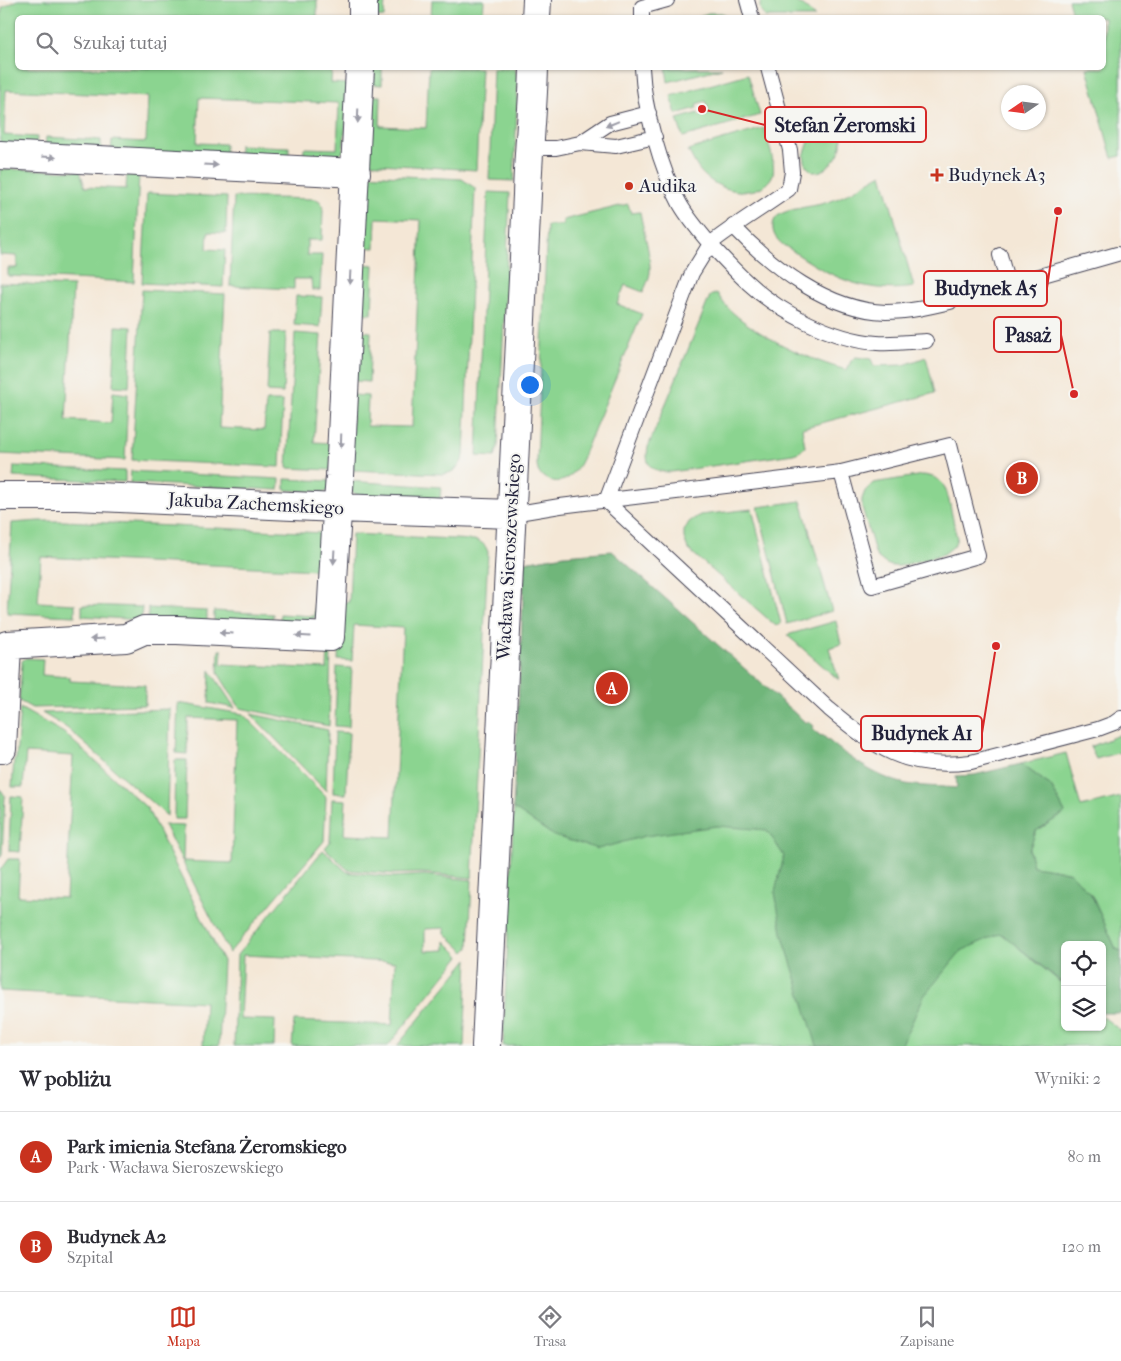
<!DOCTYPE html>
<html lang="pl">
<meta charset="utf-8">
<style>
body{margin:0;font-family:"IM FELL French Canon",serif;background:#f2f2f3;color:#2b2b33}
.controls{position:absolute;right:15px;bottom:15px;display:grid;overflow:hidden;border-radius:8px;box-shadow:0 1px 4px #0004}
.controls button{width:45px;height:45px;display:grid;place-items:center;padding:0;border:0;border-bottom:1px solid #e1e1e2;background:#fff;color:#2b2b33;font:25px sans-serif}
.compass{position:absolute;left:1001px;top:85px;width:45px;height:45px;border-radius:50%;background:#fff;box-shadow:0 1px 4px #0004;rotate:257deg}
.you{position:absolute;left:529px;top:384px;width:18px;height:18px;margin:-12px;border:4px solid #fff;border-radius:50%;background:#1a73e8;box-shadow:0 0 0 8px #1a73e833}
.badge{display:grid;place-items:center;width:32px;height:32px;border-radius:50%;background:#c8321e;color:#fff;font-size:16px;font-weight:700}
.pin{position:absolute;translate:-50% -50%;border:2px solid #fff;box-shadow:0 1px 5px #0006}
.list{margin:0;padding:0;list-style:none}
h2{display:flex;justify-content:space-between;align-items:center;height:65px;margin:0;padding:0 20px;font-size:21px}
h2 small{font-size:16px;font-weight:400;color:#7c7c81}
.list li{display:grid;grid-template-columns:32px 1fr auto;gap:15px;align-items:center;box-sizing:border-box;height:90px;padding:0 20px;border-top:1px solid #e1e1e2}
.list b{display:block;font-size:19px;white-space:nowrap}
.list p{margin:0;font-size:16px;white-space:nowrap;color:#7c7c81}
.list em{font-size:16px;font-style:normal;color:#7c7c81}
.icon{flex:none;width:28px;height:28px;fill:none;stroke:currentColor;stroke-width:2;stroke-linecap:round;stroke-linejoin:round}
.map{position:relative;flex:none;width:1121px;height:1046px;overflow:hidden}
.search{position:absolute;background:#fff;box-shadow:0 1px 4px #0004;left:15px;right:15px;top:15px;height:55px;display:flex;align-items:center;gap:12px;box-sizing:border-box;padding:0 18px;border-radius:8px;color:#7c7c81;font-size:19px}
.sheet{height:245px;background:#fff}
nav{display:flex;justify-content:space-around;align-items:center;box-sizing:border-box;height:70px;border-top:1px solid #e1e1e2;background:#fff;font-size:14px;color:#7c7c81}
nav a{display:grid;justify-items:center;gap:2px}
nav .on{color:#c8321e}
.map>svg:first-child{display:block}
.green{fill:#8bd490;stroke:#567b66}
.forest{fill:#70b67a;stroke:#496c5a}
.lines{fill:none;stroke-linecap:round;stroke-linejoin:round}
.service-casing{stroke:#424052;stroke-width:16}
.minor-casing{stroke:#424052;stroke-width:30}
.service{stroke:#fff;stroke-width:14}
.minor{stroke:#fff;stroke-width:28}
.oneway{fill:#9c9ca7}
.poi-dot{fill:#c8321e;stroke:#f6f6f2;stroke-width:2}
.labels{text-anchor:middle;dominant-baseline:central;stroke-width:4;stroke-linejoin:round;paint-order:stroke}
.poi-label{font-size:19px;fill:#22223b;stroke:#f6f6f2;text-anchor:start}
.street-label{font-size:19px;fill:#22223b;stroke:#f6f6f2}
.leader{fill:none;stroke:#d62828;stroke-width:2}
.callout-dot{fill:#d62828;stroke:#f6f6f2;stroke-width:2}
.callout{fill:#f6f6f2;stroke:#d62828;stroke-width:2}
.callout-label{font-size:20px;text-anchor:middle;font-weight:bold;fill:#22223b}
</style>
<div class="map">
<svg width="1121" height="1046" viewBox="0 0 1121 1046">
<rect width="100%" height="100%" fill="#f6f6f2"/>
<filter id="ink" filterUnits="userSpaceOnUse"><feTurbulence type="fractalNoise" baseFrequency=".02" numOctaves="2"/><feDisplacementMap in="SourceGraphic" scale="10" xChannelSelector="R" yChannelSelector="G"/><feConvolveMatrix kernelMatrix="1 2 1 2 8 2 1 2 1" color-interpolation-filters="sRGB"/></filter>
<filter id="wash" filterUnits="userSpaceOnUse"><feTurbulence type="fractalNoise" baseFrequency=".0096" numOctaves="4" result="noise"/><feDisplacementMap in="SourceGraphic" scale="20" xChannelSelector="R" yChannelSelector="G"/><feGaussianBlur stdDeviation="1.12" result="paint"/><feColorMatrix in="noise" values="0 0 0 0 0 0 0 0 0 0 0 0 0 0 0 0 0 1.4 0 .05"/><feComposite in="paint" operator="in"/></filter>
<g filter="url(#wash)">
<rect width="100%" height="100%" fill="#f4e7d6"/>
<path class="green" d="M18,0h299v17l-299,1v50h314l-1,15 19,1 -7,68 -10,8 -30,1 1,-13 33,1 2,-46 -140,-5 -2,45 28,1v13l-114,-4 1,-13 34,2 2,-45 -142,-7 -2,45 33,2 -1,12 -36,-5v-98l2,-38z
M372,0h13l-1,17 -12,1z
M432,0h52l-1,17h-52z
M761,0h29c11,3 18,9 25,17h-49c-6,-4 -7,-10 -5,-17z
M1068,0h53v156l-9,2 -25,-90h17v-50l-31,-1z
M708,13h14l6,4h-31z
M369,68h13v17l-13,-1z
M429,68h52l-5,102 -111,-7 3,-67h13l-1,30 46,2z
M493,68h22l3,13 -4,100 -25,-1z
M666,68h56l-54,14z
M748,74l12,41 -77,22 -6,-18 21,-6 1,3 11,-3 -4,-12 -10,3 1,4 -21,6 -5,-18z
M837,109c6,20 10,44 -10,58 -4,4 -8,5 -14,5l-7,-6 -2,-10 15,-43z
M764,128c3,12 12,35 9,46 -1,4 -4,7 -7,10 -17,14 -46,6 -61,-8 -8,-7 -12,-17 -17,-26z
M46,137l55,3v12l-56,-3z
M239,145l50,2v13l-50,-2z
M0,169l80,2 5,16 41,2 1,-17 12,1 -5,109 -126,-6v-8h9v-12l-17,-1z
M364,174l98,5 13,9 -11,268c-4,10 -9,17 -21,18l-93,-4 3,-75 15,1 -1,30 45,1 9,-207 -45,-2 -1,30 -15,-1z
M882,174l32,113c-18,3 -36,2 -53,-2 -25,-6 -50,-21 -71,-36 -4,-2 -9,-5 -12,-9 -5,-5 -7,-14 -3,-21 6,-10 35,-12 46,-15 23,-5 41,-20 61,-30z
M488,192l22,1 -12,254 -3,10 -18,-1z
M147,193l80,4 -1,36 -18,-1 -1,17 18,1 -2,37 -81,-4z
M234,197l81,2c6,1 7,5 8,10l-1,31h-15v15h15l-2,35h-8l-1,-11h-17v10l-64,-3z
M628,204l3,9 9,-1c3,18 11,42 10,61 -1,6 -4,13 -7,19l-18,-7 -8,19 25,10 -60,145c-3,7 -8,14 -14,19 -9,6 -22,4 -29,-5 -2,-4 -2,-8 -2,-12l10,-236h16v-5z
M360,264l14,1 -2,49 -14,-1z
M0,283l73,3 -7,134 45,3 2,-31 15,2 -3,66 -125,-6z
M142,290l83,4 -6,134 45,2 2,-29h17l-3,66 -148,-7z
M717,293c3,5 7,11 11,15 25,26 85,54 119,62l4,-9 5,-4 15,2 3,7 30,-1 22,-8 9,36 -133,35 3,19 -6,5 -6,2 -122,18c-18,0 -27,-5 -23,-25l62,-151z
M296,296l26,1 -2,30 -26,-2z
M116,326l16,1 -3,60 -16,-1z
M357,331l14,1 -2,50 -14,-1z
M270,333h16l-3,60 -16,-1z
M295,333l26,2 -7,107 18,1 -2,27 -43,-2z
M14,466l111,5v11l-112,-5z
M131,471l149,8 -1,11 -149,-7z
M923,475c21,2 23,13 27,30 2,10 4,19 6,29l1,4 -3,8 -10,8 -44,12h-8l-6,-2 -10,-8 -14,-49v-8l3,-8 8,-8z
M285,479l47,2 -4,10 -3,1 -40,-2z
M348,481l93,6 -1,13 -83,-5 -7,-5z
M801,501l31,110 -45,13 -29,-117z
M752,509l29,115 -5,2 -88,-77 -4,-11v-7l5,-9 6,-4 5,-3z
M39,521h25l260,12 -4,80c-12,12 -25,11 -41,13l1,-12 34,2 3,-46 -276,-13 -3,45 37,2v12l-68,-3 5,-90z
M352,534l122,6c8,2 11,4 14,12l-16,326 -49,-5 -29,1 -46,-4 -23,-22 5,-6 2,-43 14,1 -2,35 49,2 10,-209 -49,-3 -2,36 -14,-1 4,-57 7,-1z
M565,555l3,20 497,411v41h37v-11l19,15v15h-618l22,-484z
M82,605l60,2 -1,13 -59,-4z
M148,608l59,3v11l-59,-3z
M214,611l59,3 -1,11 -58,-3z
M836,621l5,23 -12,4 10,32 -52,-45z
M328,648h3l-2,78 -89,-18 -22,-35 1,-23h3l-1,14 106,5z
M26,658l17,1 -1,16 28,2v4l75,4v20l-113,3 -13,-7 3,-37v-3z
M337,667l15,1 -3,59 -14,-1z
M210,670l25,38 -26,-5z
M178,703l65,11 83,83 -2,44 -95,112 -65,-128 20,1 -1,35 49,2 5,-143 -49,-2 -1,36 -11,-1z
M20,708l44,25 83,75 76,153 -4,85h-16l2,-44 -205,-11v-121l8,-11h12l-2,37 48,2 7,-142 -47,-3 -3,34h-11l2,-27 2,-1z
M170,709l-3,107 -100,-88 -25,-15z
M251,714l77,16 -2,61z
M335,732l14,1 -3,61 -13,-1z
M1121,734v18l-25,7 -6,-12z
M1066,753l15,54 40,-10v154l-5,-2 -24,-53 -21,-23 -18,-4 -20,-2 -4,-17 7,-19 29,-18 -14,-27 -30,-22z
M175,760h12l-2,59h-11z
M0,788l5,8 -3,59 -2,3z
M11,796l12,1 -3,55 -11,-1z
M323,850l24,22 46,5 31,-2 48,5 -3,68 -4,4 -20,-19v-5l-20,1v22l20,-1v-9l15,15 -72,90h-96l2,-25 98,4 3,-63 -152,-7 -3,64 35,1 -1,26h-40l3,-91z
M468,959l-4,87h-67z"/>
<path class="forest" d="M612,551l194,172 2,-2 6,5 -2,3 9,7 1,-1c25,21 52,42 84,49 17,3 34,2 51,4l-1,-12 18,-1 47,-11 30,22 14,27 -29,18 -7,19 4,16 20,3 18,4 21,23 24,53 5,2v62h-19v-68h-37v40l-63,-51 -6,1 -35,16 -37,45 -23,50h-84l-35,-113 -7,-41 9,-36 -17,-26 -50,-4 -72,10 -47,13 -44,-13 -41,-28 12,-246 40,-7z"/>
</g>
<g filter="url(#ink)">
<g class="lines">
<g class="service-casing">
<path id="service" d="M747,0l5,18
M642,18v-11l25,-7
M642,68c2,40 18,100 38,136 8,14 19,27 30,40 25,-20 53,-36 79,-55l3,-17 -2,-22 -22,-82
M580,143l30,-20 39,-10
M529,148h27l24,-5 36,3 39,-9
M733,226c39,41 94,84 153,86 22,0 43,-5 64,-10
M1000,255l8,30
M976,294l141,-40
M606,501l223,208c47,39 77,62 142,53l127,-33 16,-6 7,-5
M606,501l86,-228 18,-29c12,13 24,26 37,38 32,30 86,58 130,61 16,1 33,-1 49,-2
M512,514l48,-8 281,-34 109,-27 28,111 -106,30 -31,-114"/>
</g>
<g class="minor-casing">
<path id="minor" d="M363,18v-18
M536,18l1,-18
M0,155l356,18
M0,496h76l261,12 175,6
M0,749h2l5,-104 119,-7 18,-8h33l153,7 6,-109 4,-52 20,-408
M486,1046c13,-284 28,-567 41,-851 1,-42 6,-85 7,-127"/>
</g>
<use href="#service" class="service"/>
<use href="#minor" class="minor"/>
</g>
<defs><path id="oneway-solid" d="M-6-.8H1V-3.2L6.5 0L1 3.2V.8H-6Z" transform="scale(1.25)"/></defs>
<g class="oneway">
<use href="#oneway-solid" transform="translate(358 116) rotate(92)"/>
<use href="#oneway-solid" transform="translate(612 124) rotate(158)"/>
<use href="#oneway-solid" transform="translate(49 157) rotate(3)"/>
<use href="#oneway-solid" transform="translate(211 165) rotate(3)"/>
<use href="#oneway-solid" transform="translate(350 278) rotate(93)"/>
<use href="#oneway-solid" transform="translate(341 441) rotate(92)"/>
<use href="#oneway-solid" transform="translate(334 557) rotate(93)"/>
<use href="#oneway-solid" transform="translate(226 633) rotate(-177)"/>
<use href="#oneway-solid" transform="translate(303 636) rotate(-177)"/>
<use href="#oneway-solid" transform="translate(97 639) rotate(176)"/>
</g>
</g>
<g class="poi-dot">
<path d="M934.5 167.5h5v5h5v5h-5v5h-5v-5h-5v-5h5z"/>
<circle cx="629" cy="186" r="5"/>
</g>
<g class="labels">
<g class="poi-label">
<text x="948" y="175">Budynek A3</text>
<text x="639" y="186">Audika</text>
</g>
<g class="street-label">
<text transform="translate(256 504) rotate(3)">Jakuba Zachemskiego</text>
<text transform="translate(509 557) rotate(-87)">Wacława Sieroszewskiego</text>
</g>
</g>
<path class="leader" d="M702 109L765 125M1058 211L1047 288M1074 394L1061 335M996 646L982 733"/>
<g class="callout-dot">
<circle cx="702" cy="109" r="5"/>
<circle cx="1058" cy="211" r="5"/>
<circle cx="1074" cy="394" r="5"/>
<circle cx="996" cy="646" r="5"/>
</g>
<g class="callout">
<rect x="765" y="107" width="161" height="35" rx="5"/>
<rect x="924" y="271" width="123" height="35" rx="5"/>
<rect x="994" y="317" width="67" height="35" rx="5"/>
<rect x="861" y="716" width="121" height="35" rx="5"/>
</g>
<g class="callout-label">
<text x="845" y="132">Stefan Żeromski</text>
<text x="986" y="295">Budynek A5</text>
<text x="1028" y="342">Pasaż</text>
<text x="922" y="740">Budynek A1</text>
</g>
</svg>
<div class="controls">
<button><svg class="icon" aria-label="locate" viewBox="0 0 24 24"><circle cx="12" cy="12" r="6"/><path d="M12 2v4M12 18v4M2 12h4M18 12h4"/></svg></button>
<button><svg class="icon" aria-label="layers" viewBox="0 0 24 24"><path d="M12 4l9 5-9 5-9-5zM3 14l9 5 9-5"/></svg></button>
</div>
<svg class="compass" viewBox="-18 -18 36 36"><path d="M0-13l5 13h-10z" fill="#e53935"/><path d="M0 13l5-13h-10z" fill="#7c7c81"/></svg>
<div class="you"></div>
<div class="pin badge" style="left:612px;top:688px">A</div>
<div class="pin badge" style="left:1022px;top:478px">B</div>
<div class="search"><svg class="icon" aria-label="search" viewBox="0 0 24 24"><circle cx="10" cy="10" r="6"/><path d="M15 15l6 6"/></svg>Szukaj tutaj</div>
</div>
<section class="sheet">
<h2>W pobliżu<small>Wyniki: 2</small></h2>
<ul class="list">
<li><span class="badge">A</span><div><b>Park imienia Stefana Żeromskiego</b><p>Park · Wacława Sieroszewskiego</p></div><em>80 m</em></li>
<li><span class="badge">B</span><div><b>Budynek A2</b><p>Szpital</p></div><em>120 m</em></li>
</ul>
</section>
<nav>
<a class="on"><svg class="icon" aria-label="map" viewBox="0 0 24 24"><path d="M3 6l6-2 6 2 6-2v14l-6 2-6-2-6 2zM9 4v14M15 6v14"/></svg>Mapa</a>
<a><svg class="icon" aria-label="directions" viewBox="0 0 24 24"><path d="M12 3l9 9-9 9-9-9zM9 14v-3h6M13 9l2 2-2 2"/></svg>Trasa</a>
<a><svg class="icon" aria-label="saved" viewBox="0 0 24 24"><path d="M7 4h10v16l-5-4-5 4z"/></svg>Zapisane</a>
</nav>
